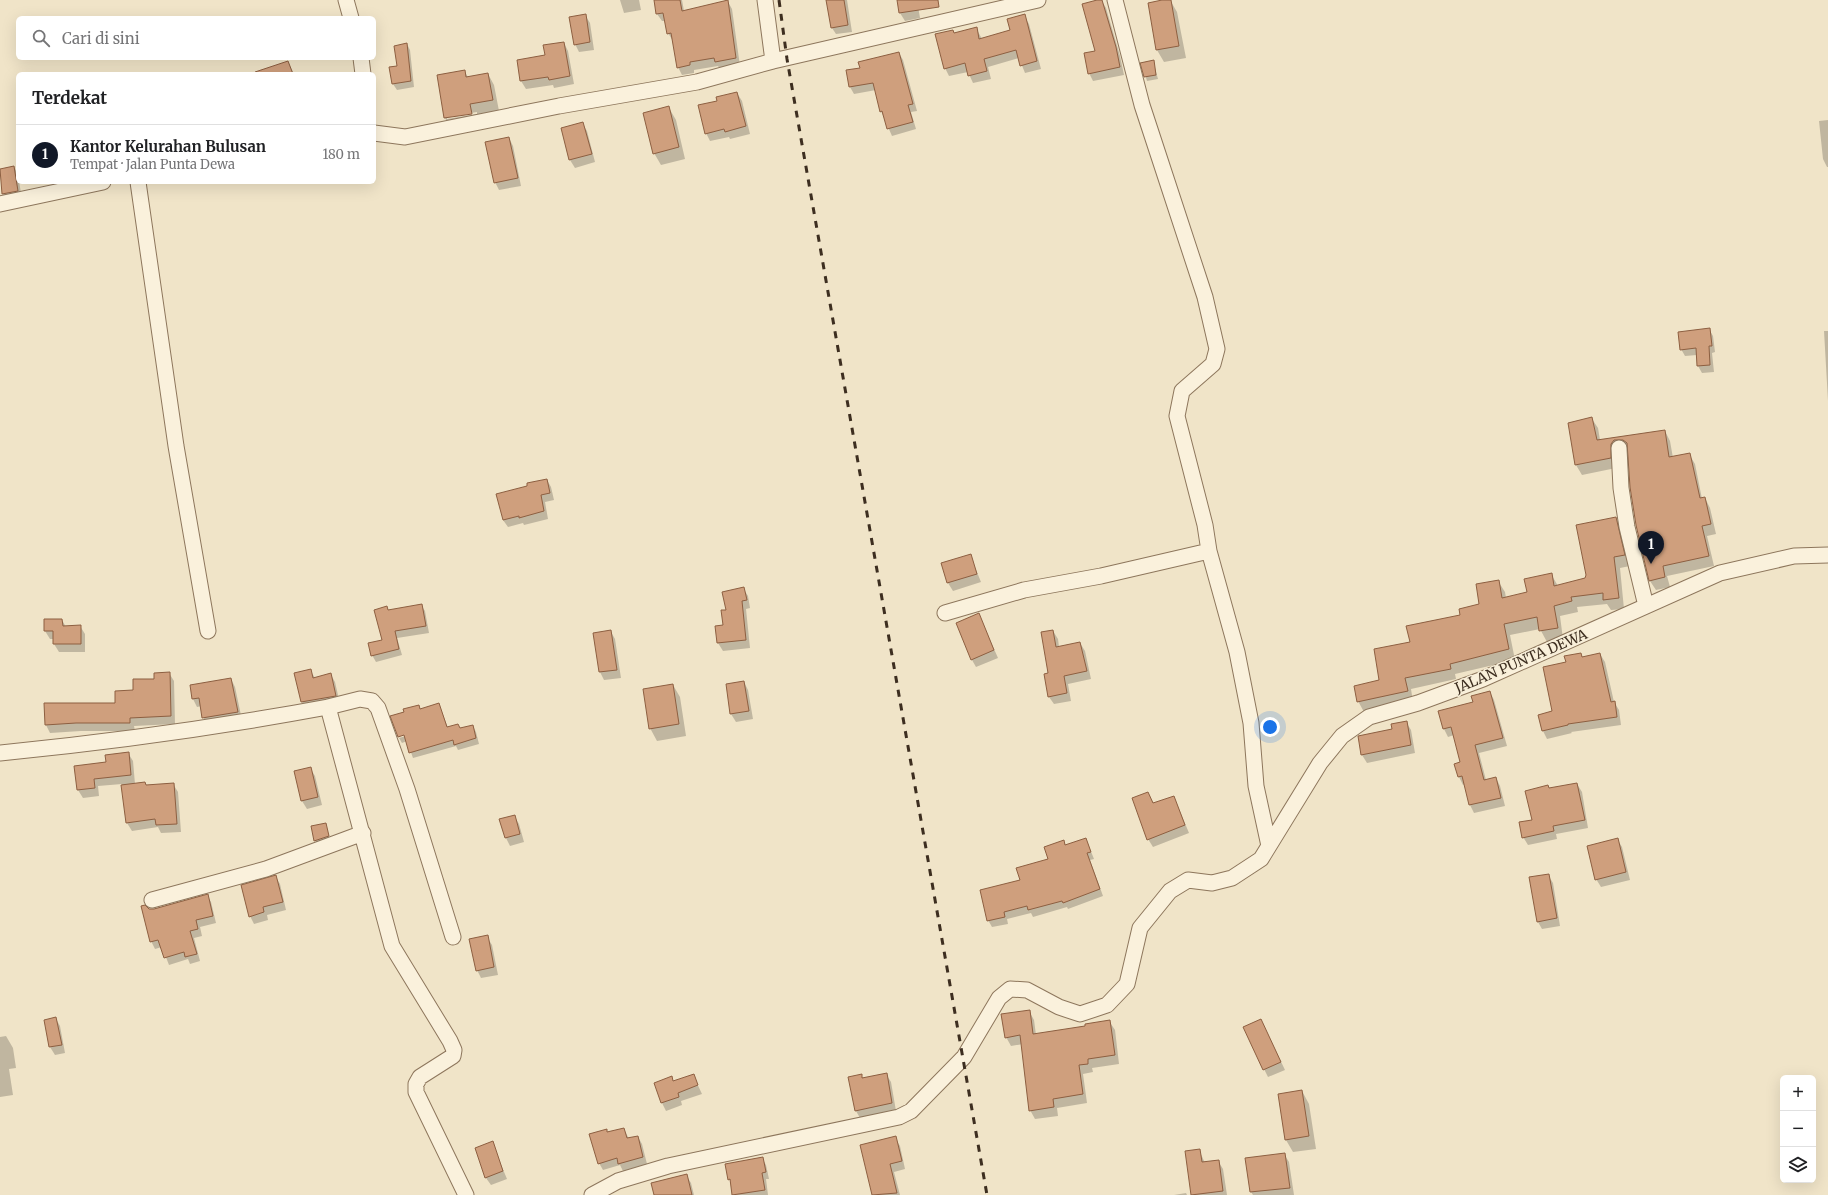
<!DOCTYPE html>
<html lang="id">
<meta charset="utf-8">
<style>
body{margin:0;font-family:Merriweather,serif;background:#f6f6f6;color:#202124}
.controls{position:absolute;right:12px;bottom:12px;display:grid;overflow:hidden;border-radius:6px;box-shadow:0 4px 16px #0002}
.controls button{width:36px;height:36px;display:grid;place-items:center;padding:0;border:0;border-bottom:1px solid #e0e0e0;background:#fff;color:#202124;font:20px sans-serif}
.you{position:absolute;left:1270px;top:727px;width:14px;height:14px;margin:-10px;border:3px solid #fff;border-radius:50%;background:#1a73e8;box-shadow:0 0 0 6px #1a73e833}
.badge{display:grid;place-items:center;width:26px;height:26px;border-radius:50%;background:#111827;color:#fff;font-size:13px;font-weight:700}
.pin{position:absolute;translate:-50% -33px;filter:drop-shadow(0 1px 2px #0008)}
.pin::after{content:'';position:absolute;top:21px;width:14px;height:12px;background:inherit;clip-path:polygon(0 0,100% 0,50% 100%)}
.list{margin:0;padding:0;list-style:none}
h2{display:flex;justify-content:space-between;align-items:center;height:52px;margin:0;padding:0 16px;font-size:17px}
h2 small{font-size:13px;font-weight:400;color:#757577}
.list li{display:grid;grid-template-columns:26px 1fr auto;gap:12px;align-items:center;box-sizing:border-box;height:60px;padding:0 16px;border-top:1px solid #e0e0e0}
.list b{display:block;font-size:15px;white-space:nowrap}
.list p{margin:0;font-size:13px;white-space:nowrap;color:#757577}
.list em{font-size:13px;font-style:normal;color:#757577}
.icon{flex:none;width:22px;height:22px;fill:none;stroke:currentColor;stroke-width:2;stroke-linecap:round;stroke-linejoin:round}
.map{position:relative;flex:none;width:1828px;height:1195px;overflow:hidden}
.search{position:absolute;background:#fff;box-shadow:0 4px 16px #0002;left:16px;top:16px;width:360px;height:44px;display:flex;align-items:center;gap:10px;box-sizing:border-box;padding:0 14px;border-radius:6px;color:#757577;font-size:15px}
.panel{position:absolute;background:#fff;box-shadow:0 4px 16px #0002;left:16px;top:72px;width:360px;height:112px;border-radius:6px}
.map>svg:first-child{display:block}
.shadow{fill:#0003;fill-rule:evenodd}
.building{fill:#cf9f7d;stroke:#8d5f41}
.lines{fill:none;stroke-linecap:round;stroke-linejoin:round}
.minor-casing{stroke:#8d765c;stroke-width:17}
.minor{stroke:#faf1dc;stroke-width:15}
.rail{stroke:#3d2e20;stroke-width:3;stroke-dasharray:7 7;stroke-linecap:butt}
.labels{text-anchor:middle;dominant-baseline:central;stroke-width:3;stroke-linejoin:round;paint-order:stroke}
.street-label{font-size:14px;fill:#3d2e20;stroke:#f7eed8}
</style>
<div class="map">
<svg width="1828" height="1195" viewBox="0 0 1828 1195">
<rect width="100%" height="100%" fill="#f0e4c8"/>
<path class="shadow" d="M620,0h19l2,10 -17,3z
M655,0h27l2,11 44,-9 4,7 8,57 -20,3 -2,-3 -24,4v3l-12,2 -4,-8 -5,-26 -5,-8 -3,-12h-3l-5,-7z
M826,0h21l5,32 -16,2 -4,-6z
M898,0h19l3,18 -15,3 -5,-8z
M1101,0l5,8 14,48 4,19 -31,6 -4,-8 7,-21z
M1170,0l7,12 9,46 -22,4 -7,-12 -8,-47z
M585,15l5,8 4,27 -15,2 -4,-8z
M1024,16l5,8 12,45 -16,4 -6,-15 -31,9 3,12 -18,4 -5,-11 -19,4 -4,-8 9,-34 22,-6 6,11 30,-8z
M564,43l4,8 6,33 -20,4 -1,-3 -27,4 -5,-8 -3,-20 28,-5z
M407,44l3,6 4,37 -17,3 -4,-6z
M899,53l4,7 14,51 -6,1 5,17 -24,7 -11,-25 -5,-21 -22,4 -4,-7 11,-19z
M1153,61l5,18 -11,2 -5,-18z
M288,62l6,12h-41z
M464,71l4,6 20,-3 6,11 5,26 -23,4 2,9 -27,5 -6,-11 -7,-43zM477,112v2l-30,5v-2z
M737,93l5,8 8,33 -20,5 -1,-2 -19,4 -4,-8 12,-32z
M669,108l7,12 9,39 -24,6 -7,-12z
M1828,120v47h-1l-4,-8 -4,-38z
M582,123l5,8 8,31 -20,6 -5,-8 -8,-31z
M509,138l4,8 8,40 -22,4 -4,-8z
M14,167l4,8 4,24 -15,3 -4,-8 -3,-24z
M1709,329l4,7 2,16 -3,1 2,19 -12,1 -4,-7 -1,-11 -12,1 -4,-7z
M1824,331h4v70z
M1592,419l6,9 2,12 65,-9 5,10 3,17 16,-4 6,10 7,35 3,-1 5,10 6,26 -9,2 7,30 -47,10 3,11 -14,3 -6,-9 -23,-135h-2l2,3 -7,1 -4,18 -34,7 -6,-10 -7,-41z
M547,480l4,7 3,13 -9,2 3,17 -24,6 -1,-2 -15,4 -5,-7z
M1616,518l6,11 8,37 -10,2 4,41 -13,1 -4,-6 -30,3 1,5 -18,4 3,23 -16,3 -7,-13 -30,6 5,25 -60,14 1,5 -45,10 2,13 -49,10 -6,-11 23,-20 30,-38 70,-39 17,-23 7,11 1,6 23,-5 22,-19 7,12 28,-7z
M970,555l11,27 -28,9 -5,-8 -6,-19z
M743,588l5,8 2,12 -4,1 4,39 -27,3 -5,-8 -2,-16 8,-1 3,-15z
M421,605l4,6 4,22 -32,5 5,17 -26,7 -4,-7 11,-14 3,-34 2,4z
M979,615l19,43 -22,9 -4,-7z
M45,620h17l4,7 14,-1 5,8v18h-26l-5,-8v-5h-4l-5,-8z
M1053,631l5,8 1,8 21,-4 5,8 6,28 -23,5 3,17 -17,3 -5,-7z
M611,632l4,7 6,39 -17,2 -4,-8 -6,-38z
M1580,654l3,4 17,-4 5,8 9,40 5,8 2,15 -50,7 1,1 -25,6 -4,-8 -3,-16 13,-3 14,-49z
M310,670l5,8 16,-3 4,7 5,22 -33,6 -5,-8 -6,-28z
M169,673l5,8 1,43 -41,2 1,5h-54l-31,2 -4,-8 -1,-21h71l18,-13z
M231,679l4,8 7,33 -34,5 -5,-8 -1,-11 -5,1 -4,-8 -2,-13z
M744,682l4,8 5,29 -17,3 -5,-8 -4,-29z
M673,685l7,12 6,39 -29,5 -7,-13z
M1490,692l4,8 13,46 -28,7 7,27 10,-2 4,8 5,20 -31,7 -4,-8 -5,-21 -2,1 -4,-8 3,-14 -8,-28 -6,2 -4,-8 -5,-17 35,-9z
M439,704l9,24 12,1 13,-3 3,6 3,12 -21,6 -2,-4 -43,12 -6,-17 -5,2 -3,-5 10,-3 -4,-22 13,-7 3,4z
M1406,722l5,8 4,23 -48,10 -5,-8 -3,-18 34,-8z
M128,753l5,8 2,23 10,-1 1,3 27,-2 5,8 3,40 -20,1 -3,-6 -26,4 -5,-8 -5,-39 -24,2 1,10 -16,2 -5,-8 -3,-23 32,-4z
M310,768l5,8 7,29 -15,4 -5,-8 -7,-29z
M1577,784l5,8 6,36 -32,6 1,5 -29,6 -5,-8 26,-48z
M1148,793l6,11 20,-7 15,36 -36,14 -5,-8z
M514,816l5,8 5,18 -14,4 -4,-8 -5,-18z
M326,824l4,16 -13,4 -2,-4z
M1086,839l8,20 -4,1 13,36 -35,13 -1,-2 -34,10 -2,-4 -24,6 1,5 -16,3 -4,-7 33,-39 28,-22 15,-17 2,4z
M1617,839l5,8 8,33 -29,7 -5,-8z
M1548,875l5,8 7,43 -18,3 -4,-7z
M275,876l5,8 6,26 -19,5 1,5 -14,4 -4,-8z
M207,895l4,7 5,21 -16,4 2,9 -8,2 6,23 -10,3 -2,-5 -19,6 -7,-18 -7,2 -4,-8 -2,-31h5z
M487,937l5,8 6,30 -17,3 -4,-8z
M1029,1011l5,9 2,15 50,-8 23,-6 6,9 4,34 -27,4 1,4 -10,2 4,29 -30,5 1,8 -23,3 -5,-9 -7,-66 -12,2 -5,-9z
M56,1019l4,7 5,27 -10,2 -5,-8z
M1261,1020l24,50 -17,7 -4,-8z
M6,1036l7,12 3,20 -7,1 4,26 -13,2v-60z
M886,1074l5,8 5,29 -36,7 -4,-7 5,-35 2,2z
M693,1075l9,19 -21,7 1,4 -16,6 -4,-8 9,-25 3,4z
M1302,1091l7,13 7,45 -23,3 -7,-12 -6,-45z
M624,1129l5,10 9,-2 4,7 5,20 -24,7 -3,-6 -17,5 -4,-7 7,-32 2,2z
M895,1138l5,8 5,23 -11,3 6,23h-27l-12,-49z
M492,1143l15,36 -16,6 -5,-7z
M1199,1150l6,13 13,-2 5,8 4,26h-35l-6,-43z
M1284,1154l5,8 5,33h-41l-2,-3 -5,-34z
M762,1158l4,7 3,14h-3l2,16h-35l-1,-11 -3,-5z
M686,1175l5,8 3,12h-39z
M1186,1193l1,2h-13z"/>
<path class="building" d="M654,0h26l2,11 46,-11 8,58 -21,4 -1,-4 -24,4v3l-13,3 -6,-35 -4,1 -4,-21 -7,1z
M826,0h18l4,25 -17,3z
M897,0h41l1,7 -40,6z
M1097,0h5l14,47 4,20 -32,7 -4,-21 11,-2 -13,-47z
M1162,0h9l8,46 -23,4 -8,-47z
M586,14l4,28 -16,3 -5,-28z
M1025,14l12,47 -17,5 -4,-16 -32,9 3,12 -19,5 -3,-13 -21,6 -9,-35 18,-4 1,3 23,-6 2,12 31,-9 -3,-11z
M564,42l6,34 -21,4 -1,-3 -28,4 -3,-21 28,-5 -2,-10z
M407,43l4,38 -19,3 -3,-17 8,-1 -3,-20z
M899,52l14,52 -5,1 5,17 -26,7 -5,-18 -2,1 -7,-29 -24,4 -3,-17 14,-2 -2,-6z
M1154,60l2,15 -12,2 -4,-14z
M288,61l5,13h-37l-1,-2z
M465,70l1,7 22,-4 5,27 -23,4 2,10 -28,4 -7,-43z
M737,92l9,34 -21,6 -1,-3 -19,5 -7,-29 19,-4 -1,-4z
M669,106l10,41 -26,7 -10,-41z
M583,122l9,32 -23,6 -8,-32z
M509,137l9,41 -24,5 -9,-41z
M14,166l4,25 -16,3 -2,-25z
M1710,328l2,18h-3l1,19 -13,1 -1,-18 -16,2 -2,-18z
M1592,417l5,23 68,-10 4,27 21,-4 10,45 5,-1 6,27 -9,2 7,30 -46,10 2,11 -16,4 -13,-56 -6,-38 -3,-44 -4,-3h-9l-3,4v14l-36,7 -7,-42z
M547,479l3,14 -9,2 3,16 -25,7v-2l-16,4 -7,-26 31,-8v-3z
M1616,517l9,38 -11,2 5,41 -16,2v-7l-32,4 1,4 -18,5 4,22 -19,3 -2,-14 -33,7 5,25 -59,15 1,5 -46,9 3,13 -51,11 -3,-16 25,-6 -5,-31 36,-7 -4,-16 54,-11 -1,-6 20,-5 -3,-20 23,-4 3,18 25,-6 -3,-13 28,-6 2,13 31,-8 1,-3 -10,-50z
M971,554l6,20 -30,9 -6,-20z
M744,587l3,13 -5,1 4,39 -29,3 -2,-17 8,-1 -2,-15h5l-4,-18z
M422,604l4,22 -31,5 4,18 -28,7 -3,-13 14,-3 -8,-30 13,-4 1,4z
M979,613l15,37 -23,10 -15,-37z
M44,619h18l1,7 18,-1v19h-28v-13h-9z
M611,630l6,40 -18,2 -6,-39z
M1053,630l3,17 24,-5 7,29 -23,5 3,17 -19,4 -4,-23 4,-1 -7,-41z
M1581,653l1,4 18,-4 11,49 4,-1 2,16 -49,7v1l-26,6 -4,-16 14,-4 -9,-44 23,-5 -2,-6z
M311,669l2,9 18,-5 5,23 -35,6 -7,-29z
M170,672l1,44 -41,2v5h-54l-31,2 -1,-22h71v-12l18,-1v-11h21v-6z
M231,678l7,34 -36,6 -3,-20 -7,1 -2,-14z
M744,681l5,30 -19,3 -4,-30z
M673,684l6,40 -30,5 -6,-40z
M1490,691l13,47 -28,7 9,35 12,-3 5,21 -32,7 -7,-29 -4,1 -4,-13 6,-2 -9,-35 -8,2 -5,-18 35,-9 -2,-6z
M439,703l8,24 11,-3 2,4 13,-3 3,13 -22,7 -1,-5 -44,13 -5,-18 -6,2 -8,-21 14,-4 -1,-3 16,-4 1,4z
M1407,721l4,24 -50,10 -3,-19 34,-7 -1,-5z
M129,752l2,23 -37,4 1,9 -18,2 -3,-24 32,-4 -1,-7z
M311,767l7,30 -17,4 -7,-30z
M145,782l1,3 28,-2 3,41 -21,1 -1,-6 -29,4 -5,-38z
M1577,783l8,37 -32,6 1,5 -32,7 -3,-16 13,-2 -7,-29 23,-6 1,3z
M1148,792l5,11 21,-7 11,29 -38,15 -15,-42z
M515,815l5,19 -15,4 -6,-19z
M326,823l3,13 -15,5 -3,-15z
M1086,838l5,14 -4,1 13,36 -37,14 -1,-2 -34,9 -1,-4 -23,6 1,5 -18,4 -7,-31 40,-10 -4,-12 32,-9 -4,-12 20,-7 1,5z
M1618,838l8,34 -31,8 -8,-34z
M1549,874l8,44 -20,4 -8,-45z
M276,875l7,27 -20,5 1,5 -15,5 -8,-32z
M208,894l5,22 -17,4 2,9 -8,2 7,23 -12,3 -1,-5 -20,6 -6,-18 -8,2 -9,-36 4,-1 4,4h5z
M488,935l6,32 -18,4 -7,-32z
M1030,1010l3,24 52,-8v-2l25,-4 5,35 -27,4v5l-9,1 4,29 -30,5 1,8 -25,4 -9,-76 -15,3 -4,-24z
M56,1017l6,28 -13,2 -5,-27z
M1261,1019l20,43 -18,8 -20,-43z
M887,1073l5,30 -37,8 -7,-34 14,-3v4z
M694,1074l4,11 -20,8 1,4 -18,6 -7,-20 18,-7 1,5z
M1302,1090l7,46 -24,4 -7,-46z
M624,1128l3,10 11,-2 5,21 -25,7 -1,-6 -19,6 -9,-30 18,-5v3z
M896,1136l6,25 -12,3 7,29 -25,2 -12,-50z
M493,1141l10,30 -18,7 -10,-30z
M1200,1149l2,13 17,-2 4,31 -32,4 -6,-44z
M1285,1153l5,35 -40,4 -5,-34z
M763,1157l3,15 -4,1 3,17 -33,5 -2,-16 -2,1 -3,-16z
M687,1174l5,21h-38l-3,-12z"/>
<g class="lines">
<g class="minor-casing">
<path id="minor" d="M346,0l5,18
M765,0l8,61
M1115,0l27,105 63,192 12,52 -4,15 -31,27 -5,25 28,109 4,26 28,101 14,71 5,63 13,60
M361,58l2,16
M374,133l31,4 154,-31 138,-24 76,-21 265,-61
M138,182l38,264 32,185
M0,204l103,-22
M1619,448l2,40 6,39 19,79
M945,613l79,-23 77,-14 108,-25
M328,707l32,-8 12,2 6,7 29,81 46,148
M0,753c110,-11 220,-26 328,-46l64,239 58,95 4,9 -1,6 -33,21 -4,7v8l50,103
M152,900l114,-31 97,-36
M592,1195l26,-14 50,-15 231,-49 12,-6 53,-54 35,-59 11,-9 17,1 32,17 21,7 27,-9 20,-21 13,-56 30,-37 18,-11 24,3 20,-5 29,-19 59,-96 22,-27 27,-19 49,-14 65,-24 237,-106 74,-17 34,-1"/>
</g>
<use href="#minor" class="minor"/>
<path class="rail" d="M779,0l8,59 200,1136"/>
</g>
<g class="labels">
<g class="street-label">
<text transform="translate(1521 661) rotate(-23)">JALAN PUNTA DEWA</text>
</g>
</g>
</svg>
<div class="controls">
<button>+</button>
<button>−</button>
<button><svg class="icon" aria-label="layers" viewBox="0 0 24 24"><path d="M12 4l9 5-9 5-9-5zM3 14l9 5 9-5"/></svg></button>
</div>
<div class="you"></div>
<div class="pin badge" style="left:1651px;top:564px">1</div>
<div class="search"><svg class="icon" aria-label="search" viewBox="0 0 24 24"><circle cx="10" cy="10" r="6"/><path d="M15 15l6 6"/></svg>Cari di sini</div>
<section class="panel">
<h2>Terdekat<small></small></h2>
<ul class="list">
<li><span class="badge">1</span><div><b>Kantor Kelurahan Bulusan</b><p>Tempat · Jalan Punta Dewa</p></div><em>180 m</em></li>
</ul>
</section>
</div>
